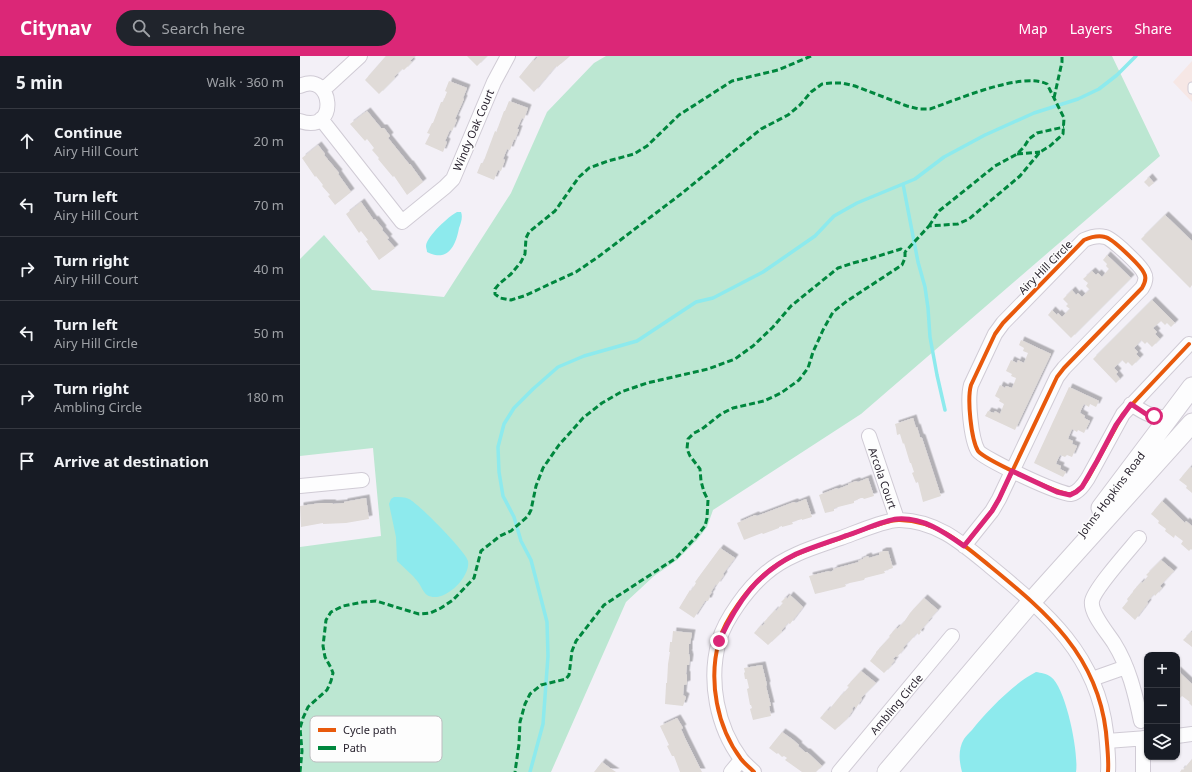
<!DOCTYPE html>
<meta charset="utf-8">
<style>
body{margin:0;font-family:"Noto Sans",sans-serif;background:#20242c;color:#f1f3f6}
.controls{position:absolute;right:12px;bottom:12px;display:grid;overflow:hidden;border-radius:8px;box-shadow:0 1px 3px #0004}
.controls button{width:36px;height:36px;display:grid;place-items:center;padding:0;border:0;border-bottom:1px solid #363941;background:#171b24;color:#f1f3f6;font:20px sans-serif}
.stop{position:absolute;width:12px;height:12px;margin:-9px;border:3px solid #db2777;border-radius:50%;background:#fff}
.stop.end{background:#db2777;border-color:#fff;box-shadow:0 1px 4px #0008}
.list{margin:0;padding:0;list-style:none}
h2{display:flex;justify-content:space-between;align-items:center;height:52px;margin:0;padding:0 16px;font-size:17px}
h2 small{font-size:13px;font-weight:400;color:#9ea1a6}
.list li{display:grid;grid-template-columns:26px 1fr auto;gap:12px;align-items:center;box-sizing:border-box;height:64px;padding:0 16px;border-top:1px solid #363941}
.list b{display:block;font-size:15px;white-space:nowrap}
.list p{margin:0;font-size:13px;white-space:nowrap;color:#9ea1a6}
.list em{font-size:13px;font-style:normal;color:#9ea1a6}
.icon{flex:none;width:22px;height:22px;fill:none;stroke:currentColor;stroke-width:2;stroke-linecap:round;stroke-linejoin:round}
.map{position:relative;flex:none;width:892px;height:716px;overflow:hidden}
header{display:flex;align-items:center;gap:24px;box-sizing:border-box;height:56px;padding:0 20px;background:#db2777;color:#fff}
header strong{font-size:19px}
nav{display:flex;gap:22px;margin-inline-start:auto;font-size:14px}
.search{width:280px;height:36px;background:#20242c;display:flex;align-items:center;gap:10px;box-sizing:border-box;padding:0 14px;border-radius:22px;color:#9ea1a6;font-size:15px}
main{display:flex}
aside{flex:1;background:#171b24}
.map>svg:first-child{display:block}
.commercial{fill:#f6e7e5}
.green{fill:#bce7d2}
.water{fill:#8deaed}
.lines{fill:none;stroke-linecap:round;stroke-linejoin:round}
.stream{stroke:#8deaed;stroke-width:3.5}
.building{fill:#e0dbd8;filter:url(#shadow)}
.lane-casing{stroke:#d0cbd5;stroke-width:9}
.street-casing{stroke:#d0cbd5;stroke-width:16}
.secondary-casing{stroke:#d0cbd5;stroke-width:21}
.lane{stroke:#fdfdfe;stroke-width:7}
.street{stroke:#fdfdfe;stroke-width:14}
.secondary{stroke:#fdfdfe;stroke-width:19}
.quiet{stroke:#00873e;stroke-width:3;stroke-dasharray:6 3;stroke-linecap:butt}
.cycleway-casing{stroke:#fdfdfd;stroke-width:6}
.cycleway{stroke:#e8590c;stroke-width:4}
.route{stroke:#db2777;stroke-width:5}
.labels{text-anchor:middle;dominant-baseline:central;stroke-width:3;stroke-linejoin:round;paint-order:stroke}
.street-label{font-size:11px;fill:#29232f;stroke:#fdfdfd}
.key{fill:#fdfdfd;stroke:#bdbcbf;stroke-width:1}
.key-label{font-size:11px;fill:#29232f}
</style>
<header>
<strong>Citynav</strong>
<div class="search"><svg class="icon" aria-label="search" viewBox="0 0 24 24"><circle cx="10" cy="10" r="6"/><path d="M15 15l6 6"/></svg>Search here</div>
<nav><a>Map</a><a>Layers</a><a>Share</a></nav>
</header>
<main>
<aside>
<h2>5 min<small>Walk · 360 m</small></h2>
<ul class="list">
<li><svg class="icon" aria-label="ahead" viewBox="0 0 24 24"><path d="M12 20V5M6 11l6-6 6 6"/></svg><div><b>Continue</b><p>Airy Hill Court</p></div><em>20 m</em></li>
<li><svg class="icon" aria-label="left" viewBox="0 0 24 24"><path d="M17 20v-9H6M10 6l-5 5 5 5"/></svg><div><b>Turn left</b><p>Airy Hill Court</p></div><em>70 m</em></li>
<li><svg class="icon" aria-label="right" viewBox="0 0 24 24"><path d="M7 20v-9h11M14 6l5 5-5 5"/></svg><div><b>Turn right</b><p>Airy Hill Court</p></div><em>40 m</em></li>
<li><svg class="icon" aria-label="left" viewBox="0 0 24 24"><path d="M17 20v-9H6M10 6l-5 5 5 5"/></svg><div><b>Turn left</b><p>Airy Hill Circle</p></div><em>50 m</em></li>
<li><svg class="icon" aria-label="right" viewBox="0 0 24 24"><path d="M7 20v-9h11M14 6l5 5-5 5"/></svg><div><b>Turn right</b><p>Ambling Circle</p></div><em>180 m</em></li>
<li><svg class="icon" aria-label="arrive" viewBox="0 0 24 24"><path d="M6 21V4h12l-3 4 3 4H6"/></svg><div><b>Arrive at destination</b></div></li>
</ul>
</aside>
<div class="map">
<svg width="892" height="716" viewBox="0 0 892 716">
<defs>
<filter id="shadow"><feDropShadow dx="3.5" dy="-3.5" stdDeviation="0" flood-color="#0004"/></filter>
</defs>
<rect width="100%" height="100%" fill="#f3f0f7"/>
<path class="commercial" d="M892,5v41l-19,-20z"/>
<path class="green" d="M306,0h506l48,100 -299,258 -148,96 -6,17 -10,13 -20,20 -23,16 -28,26 -75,170h-251v-225l81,-11 -8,-88 -73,8v-197l24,-24 48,55 72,7 67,-104 36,-81 47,-49z"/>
<path class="water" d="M157,156h4c2,5 0,11 -2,16 -3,17 -11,35 -32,24 0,-2 -1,-4 -1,-6 1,-10 23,-30 31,-34z
M94,441c5,0 11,0 15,2 10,5 57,53 59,62 3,16 -25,44 -41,34 -4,-3 -6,-9 -9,-13 -6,-8 -14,-14 -21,-21l-1,-24 -7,-33 2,-5z
M736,616c5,1 10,1 15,5 15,11 28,76 25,95h-114c-3,-11 -4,-23 2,-33 2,-3 5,-6 8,-9 15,-19 42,-47 64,-58z"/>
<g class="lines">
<path class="stream" d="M603,128l15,78 7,25 3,21 2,29 7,38 8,35
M230,716l13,-48 5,-68 -1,-34 -16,-62 -10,-19 -7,-24 -11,-21 -4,-24 -1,-25 6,-23 10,-16 19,-19 25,-22 26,-11 53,-15 59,-39 17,-4 50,-26 52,-36 19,-20 23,-13 58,-24 29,-22 41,-22 49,-22 44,-14 21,-10 18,-14 19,-19"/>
</g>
<path class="building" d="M86,0h29l-5,5 2,1 -8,8 -2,-1 -8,8 1,1 -16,16 -14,-14z
M167,0h20l-10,10z
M239,0h31l-13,11 -1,-1 -22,26 -15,-15 14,-17 1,1z
M149,25l18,7 -4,10 1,1 -9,20 2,1 -5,11 -2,-1 -5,11 2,1 -4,10 -18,-8 5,-10 -3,-1 5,-10h1l8,-21h2l4,-10 -2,-1z
M209,45l19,7 -4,11 -2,-1 -5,11h2l-4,11 -1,-1 -4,11 -3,-1 -4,10 2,1 -4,11 -3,-1 -4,10 -17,-7 4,-10h2l12,-32 2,1v-2l7,-19h1z
M67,55l14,17h3l6,8 -2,2 21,26h1l13,18 -16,13 -13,-19 -1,1 -15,-18 1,-1 -7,-8 2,-2 -7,-9 -2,2 -15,-17z
M18,89l7,9 -1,1 15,18 -1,1 13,18 -16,13 -7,-9 2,-1 -8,-9 1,-1 -7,-9 -1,1 -13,-19z
M849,121l5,6 -5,4 -5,-5z
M61,146l12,17 1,1 1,-1 8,10 -1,1 7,8 -2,1 8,9 -16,12 -13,-19 2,-1 -7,-9 -2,2 -13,-19z
M865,159l27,26v44l-2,3 -49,-49z
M807,199l24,23 -60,60 -23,-23 4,-5 5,5 1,-2 4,4 8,-8 -4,-3 2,-2 -5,-5 9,-9 4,5 2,-2 4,4 5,-5 3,-2 -4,-4 2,-3 -5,-4 9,-8 4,4 2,-2 4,4 7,-8 -3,-3 1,-2 -4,-4z
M852,244l23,23 -4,4 -4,-4 -2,2 -4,-4 -8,7 4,4 -2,2 5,5 -8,8 -5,-5 -2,2 -4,-4 -4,5 -3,3 4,4 -2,2 4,4 -8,8 -4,-4 -2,2 -4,-4 -8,8 4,4 -2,2 4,5 -4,4 -23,-24z
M721,284l30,14 -36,76 -30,-14 3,-5 6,2 1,-2 5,3 4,-10 -5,-3 1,-2 -5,-3 5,-11 5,3 1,-2 6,2 3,-7 1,-3 -5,-2 1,-2 -6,-3 5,-11 6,3 1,-3 6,3 4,-10 -5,-2 1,-3 -5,-3z
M769,331l30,14 -3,6 -6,-3 -1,3 -5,-3 -3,6 -1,3 5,3 -1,2 6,3 -6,12 -6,-3 -1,2 -5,-3 -3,7 -1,3 5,2 -1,3 5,2 -5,11 -5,-2 -2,2 -5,-2 -3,6 -1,3 5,2 -1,3 6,3 -3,5 -29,-14z
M613,362l3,10 1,-1 3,10 2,1 19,58 -18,6 -5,-20 -2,1 -4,-10 2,-1 -3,-9h-1l-6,-20 -1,1 -3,-10 -3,1 -1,-7 -1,-4z
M890,411l2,1v25l-6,-5 1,-2 -8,-6z
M568,422l6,18 -10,3 -1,-1h-2l-7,3v2l-20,5v3l-9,2 -6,-18 18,-7 1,1 10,-4v-1l8,-3 2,1z
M66,442l3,21 -23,4 -23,1v-1l-22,4 -1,-21 21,-3h11l1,1 11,-1v-1z
M506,443l6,18 -10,3v-1l-10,3 1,2 -11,3v-1l-3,1v1l-16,6 -1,-1 -18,7 -7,-17 18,-8 2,1 37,-14 2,1z
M862,445l21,20 2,2 1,-2 6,5v24l-1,-1 -2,2 -8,-7 2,-3 -8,-6 -1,3 -9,-7 1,-2 -8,-6 1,-2 -8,-7z
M420,492l15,10 -12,16 1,1 -7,10 -1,-1 -5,8h1l-3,4 1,1 -2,4h-3l-11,17 -15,-10 11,-18 1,1 5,-8 -1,-1z
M583,495h5l5,17 -9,3 1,2 -20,5 -1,2 -19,4 1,2 -2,1 -29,7 -6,-18 20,-5 1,1 4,-2 -1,-1 26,-7 -1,-1 5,-2v-1l5,-2 1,2 10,-3v-2z
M861,504l13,11 -14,15 2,2 -7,8 -1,-2 -7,8 1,1 -13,17 -13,-12 6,-7 -1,-2 6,-7v-1l8,-9 1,1 2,-2 4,-5 -2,-1z
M490,539l13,12 -13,17 -2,-1 -6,7v2l-14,13 -14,-12 7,-8 1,1 3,-3 -1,-1 11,-12 1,1 7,-8 -2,-1 5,-5 1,2z
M624,542l14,12 -10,11h1l-9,10 1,1 -2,3 -2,-2 -7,8h-1l-6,7 1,1 -7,8 -1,-1 -3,3 2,1 -4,5h1l-8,8 -14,-12 6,-8v-1l14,-15 -1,-1 7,-8 1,1 7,-7 6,-9z
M373,575l19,2 -2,11h-1v9l-1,1h1l1,4 -1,7h-2l-1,9 1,1v9l-3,1 -1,10 3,2 -3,9 -18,-2 1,-19v-2h1l1,-19 2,-12h-1l1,-9v-1h2z
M891,576h1v15l-9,-7z
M462,609l5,20 -1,1 5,20h-2l2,10 -18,4 -3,-11 2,-1 -1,-3h-1l-3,-16 2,-1 -2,-9h-2l-1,-6 1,-1 -1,-4z
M877,614l15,14v22l-3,-3 1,-1 -8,-6 -2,2 -3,-2z
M561,615l15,12 -15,15 1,1 -6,9 -2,-2 -2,3 1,1 -6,9 -12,11 -15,-12 7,-8 1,1 13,-16h1l7,-8 -2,-1z
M377,662l6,10 -2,1 4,9 17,34h-22l-6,-16h-2l-5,-10 2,-1 -9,-19z
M482,676l10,7 7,6 -1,1 7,6h2l15,14 -6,6h-14l-17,-12 2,-2 -3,-2 -2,1 -4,-4 -1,1 -8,-6z
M892,703v13h-12l2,-3 1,1z
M302,706l8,6 6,4h-22z"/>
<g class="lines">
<g class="lane-casing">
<path id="lane" d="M892,30v4"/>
</g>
<g class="street-casing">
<path id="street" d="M0,30c33,-16 40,49 0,35
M23,34l37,-34
M21,63l81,103 43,-35 8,-8 41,-97 14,-26
M831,348c15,10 19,12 37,14
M569,380l28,83
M0,430l62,-6
M839,482c-9,11 -45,51 -47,63 -2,12 15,31 22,42 15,24 21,50 27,78
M664,490l28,-35 7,-12 58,-122 7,-9 78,-80c3,-5 5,-10 2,-15 -3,-7 -32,-35 -39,-36 -8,-2 -14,0 -21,3l-81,83 -8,11 -24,51c-4,14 0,54 7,66 6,8 84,45 93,43 8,-2 13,-10 17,-16l35,-64 66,-70
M792,623l34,-12
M877,680l15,-2
M843,682v34
M807,685l40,-3
M431,716l10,-12
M454,716c-4,-4 -9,-8 -13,-13 -24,-32 -33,-78 -22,-118 6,-22 29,-53 47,-68 21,-18 49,-26 75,-35 14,-5 46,-19 59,-18 38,1 63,24 91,47 56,46 106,88 115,165 1,13 3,27 2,40
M539,716l113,-136"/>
</g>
<g class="secondary-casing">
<path id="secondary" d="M801,452l91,-121
M587,716l145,-171 160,-178"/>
</g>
<use href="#lane" class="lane"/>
<use href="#street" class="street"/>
<use href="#secondary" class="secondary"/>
<path class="quiet" d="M511,0l-33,14 -46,11 -53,34 -32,31 -13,8 -26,7 -19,7 -10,9 -24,34 -26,21 -3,6 -1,16 -4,8 -10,12 -12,10 -4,5v5l5,4 11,2 13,-4 52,-24 22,-15 83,-63 80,-65 27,-14 12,-10 11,-13 11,-8 9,-1h11l13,3 52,20 12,3h11c26,-9 93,-38 117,-25l17,34 -1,16 -13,12 -10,6 -20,24 -51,43 -11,5 -29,2 -24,26
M754,42l8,-36v-6
M717,98l23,-2
M629,170l10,-15 56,-45 22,-12 7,-7 5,-8 8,-6 27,-6
M0,716l2,-21 -2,-23 3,-10 5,-11 19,-17 4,-9 2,-8 -2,-5 -6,-11 -2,-11 3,-26 5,-8 12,-6 20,-4 13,-1 43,13 11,-1 11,-5 12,-8 21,-22 7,-27 19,-15 11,-5 17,-15 3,-6 5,-24 7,-18 16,-23 24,-27 19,-15 19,-11 26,-9 61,-14 27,-10 18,-13 20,-19 18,-21 47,-38 15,-5 19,-5 29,-9 4,3v6l-3,7 -55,36 -14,11 -10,18 -10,22 -5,16 -9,12 -18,13 -17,8 -31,7 -12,6 -19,15 -8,4 -6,6 -1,10 3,7 10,13 1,12 3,11 4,8 -1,18 -2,8 -10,12 -19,20 -72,47 -28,36 -4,10 -3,24 -3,4 -25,6 -11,9 -5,10 -5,18 -1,22 -4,28"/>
<g class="cycleway-casing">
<path id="cycleway" d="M664,490l28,-35 7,-12 58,-122 7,-9 78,-80c3,-5 5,-10 2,-15 -3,-7 -32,-35 -39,-36 -8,-2 -14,0 -21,3l-81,83 -8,11 -24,51c-4,14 0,54 7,66 6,8 84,45 93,43 8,-2 13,-10 17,-16l35,-64 66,-70
M454,716c-4,-4 -9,-8 -13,-13 -24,-32 -33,-78 -22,-118 6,-22 29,-53 47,-68 21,-18 49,-26 75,-35 14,-5 46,-19 59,-18 38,1 63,24 91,47 56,46 106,88 115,165 1,13 3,27 2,40"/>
</g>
<use href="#cycleway" class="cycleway"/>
</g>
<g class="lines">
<path class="route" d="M419,585c19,-40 37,-67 77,-87 16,-7 33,-12 49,-18 14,-4 39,-16 52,-17 26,-2 47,13 67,27l28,-35 7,-12 13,-28 45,21 13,3 6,-3 6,-5 15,-26 19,-36 15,-21 15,10 8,2"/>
</g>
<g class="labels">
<g class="street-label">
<text transform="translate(173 74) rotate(-67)">Windy Oak Court</text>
<text transform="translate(745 211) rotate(-45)">Airy Hill Circle</text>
<text transform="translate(583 422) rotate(71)">Arcola Court</text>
<text transform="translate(811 438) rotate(-53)">Johns Hopkins Road</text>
<text transform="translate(596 648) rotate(-50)">Ambling Circle</text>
</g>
</g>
<rect x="10" y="660" width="132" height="46" rx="6" class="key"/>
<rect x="18" y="672" width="18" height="4" fill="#e8590c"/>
<rect x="18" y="690" width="18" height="4" fill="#00873e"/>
<g class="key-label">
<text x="43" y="678">Cycle path</text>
<text x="43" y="696">Path</text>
</g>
</svg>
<div class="controls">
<button>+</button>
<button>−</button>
<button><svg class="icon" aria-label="layers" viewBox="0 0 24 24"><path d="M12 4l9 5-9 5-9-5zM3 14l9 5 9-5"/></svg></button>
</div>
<div class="stop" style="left:854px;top:360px"></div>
<div class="stop end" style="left:419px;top:585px"></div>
</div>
</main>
